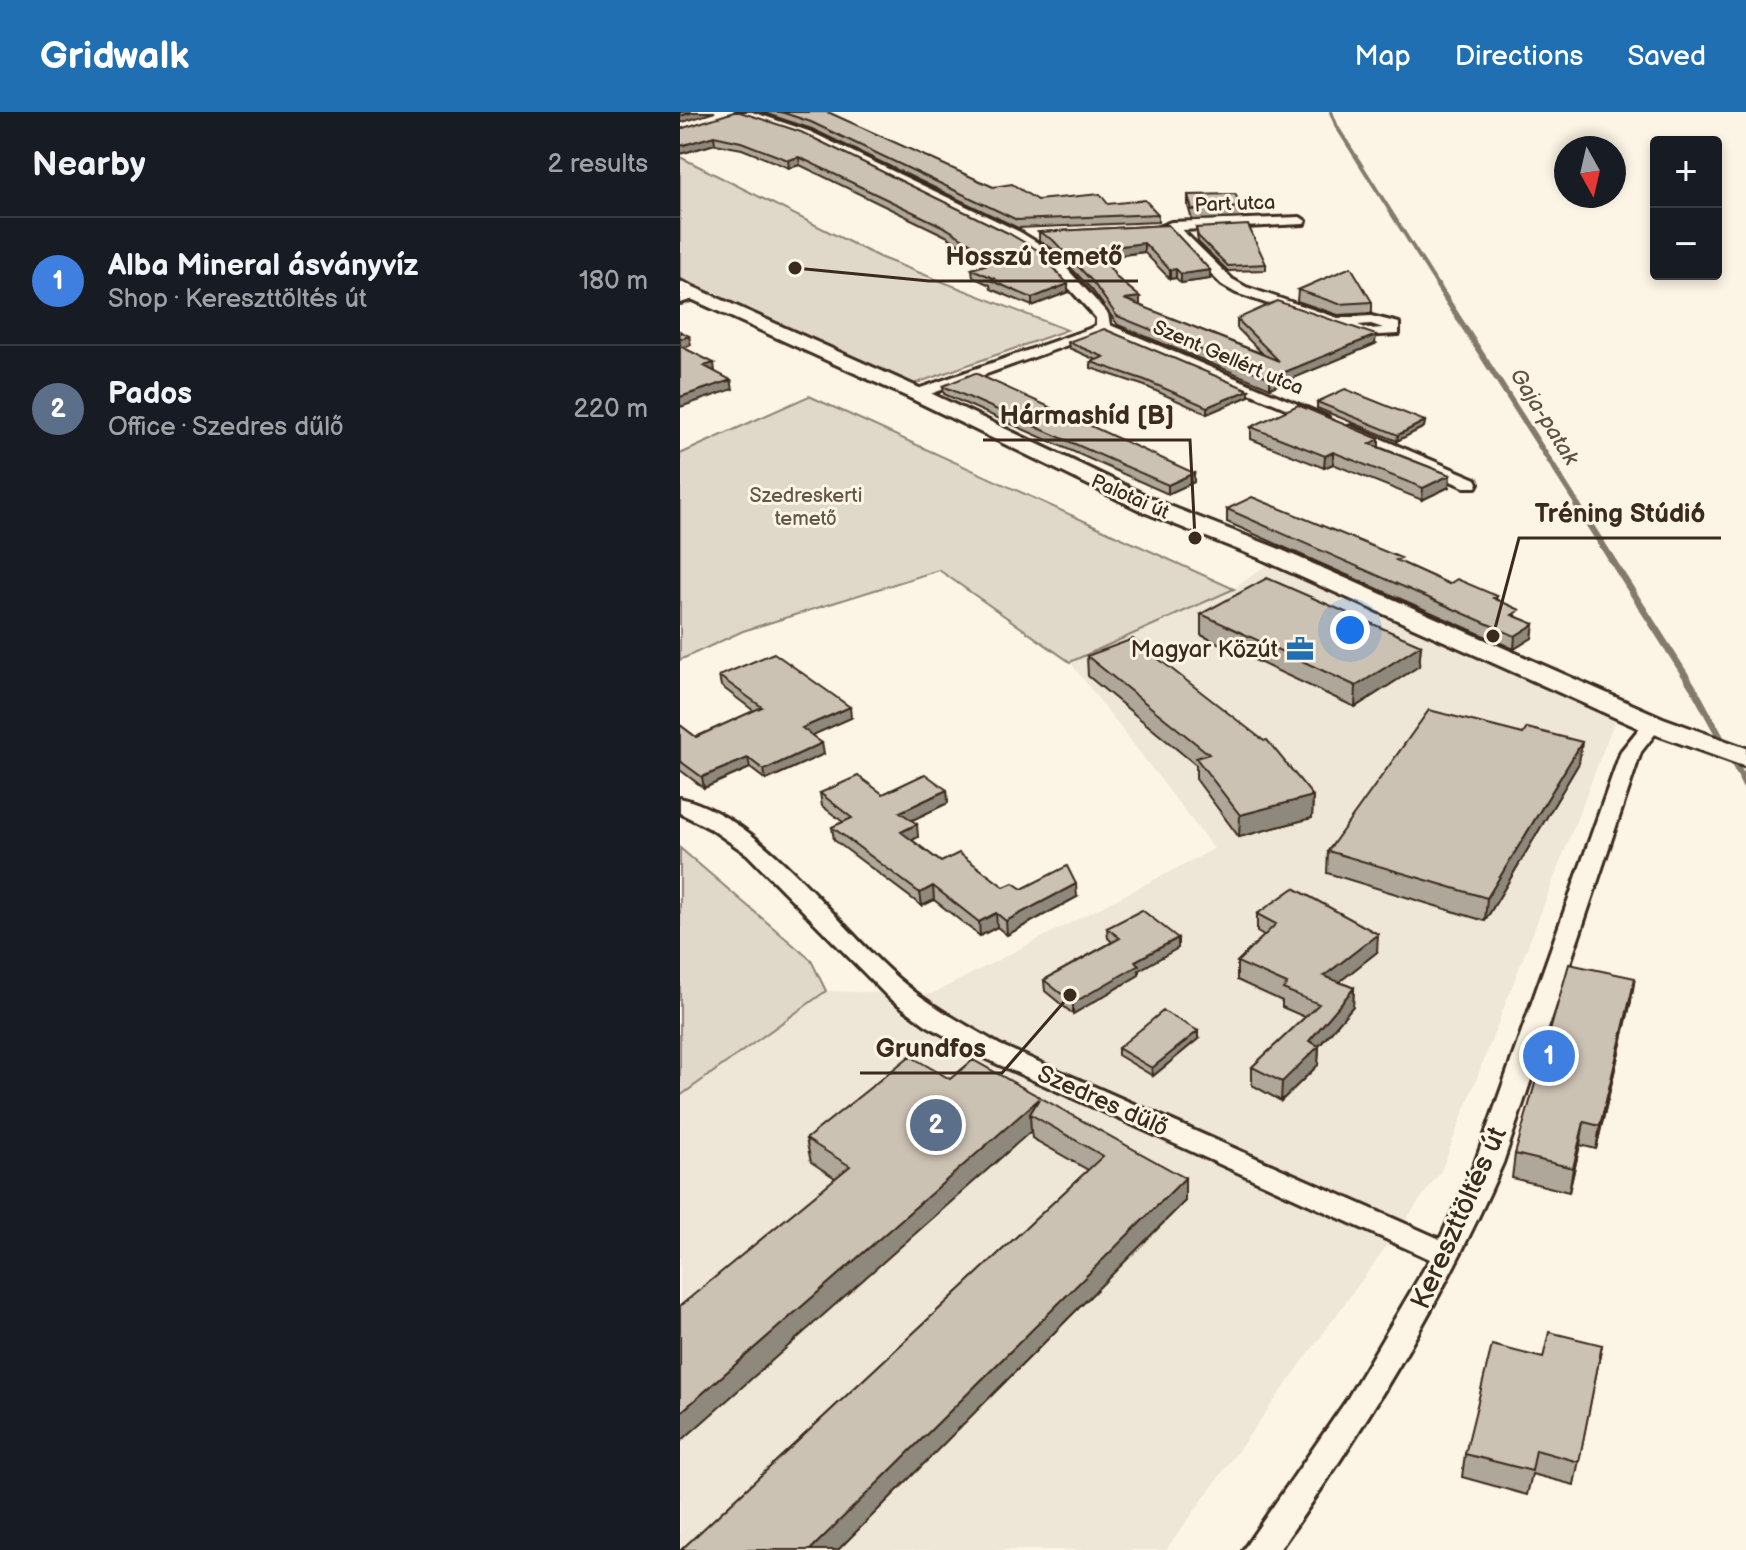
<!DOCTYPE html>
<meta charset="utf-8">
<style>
body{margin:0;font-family:"Balsamiq Sans",sans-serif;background:#242831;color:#f1f3f6}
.controls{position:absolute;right:24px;top:24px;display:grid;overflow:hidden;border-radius:8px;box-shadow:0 4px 12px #0003}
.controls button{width:72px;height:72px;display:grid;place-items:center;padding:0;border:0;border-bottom:2px solid #363941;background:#171b24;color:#f1f3f6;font:40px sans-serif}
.compass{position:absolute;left:874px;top:24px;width:72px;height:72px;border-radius:50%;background:#171b24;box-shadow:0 4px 12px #0003;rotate:172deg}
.you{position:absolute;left:670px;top:518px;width:28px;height:28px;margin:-20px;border:6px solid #fff;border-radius:50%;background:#1a73e8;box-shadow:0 0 0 12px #1a73e833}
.badge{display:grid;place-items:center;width:52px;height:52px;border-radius:50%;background:#1f6fb2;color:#fff;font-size:26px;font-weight:700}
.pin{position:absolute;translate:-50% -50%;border:4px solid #fff;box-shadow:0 2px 8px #0006}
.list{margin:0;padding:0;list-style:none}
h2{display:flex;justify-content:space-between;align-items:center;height:104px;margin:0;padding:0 32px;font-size:34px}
h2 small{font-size:26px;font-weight:400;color:#9ea1a6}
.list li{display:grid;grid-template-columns:52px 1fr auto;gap:24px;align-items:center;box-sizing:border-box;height:128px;padding:0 32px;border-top:2px solid #363941}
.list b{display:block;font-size:30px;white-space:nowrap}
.list p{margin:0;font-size:26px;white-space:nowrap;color:#9ea1a6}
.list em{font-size:26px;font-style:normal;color:#9ea1a6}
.map{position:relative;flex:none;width:1066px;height:1438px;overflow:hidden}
header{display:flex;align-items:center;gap:48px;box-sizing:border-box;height:112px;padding:0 40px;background:#1f6fb2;color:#fff}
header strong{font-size:38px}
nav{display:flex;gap:44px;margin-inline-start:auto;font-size:28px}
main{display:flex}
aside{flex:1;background:#171b24}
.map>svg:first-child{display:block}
.built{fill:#eee6d6}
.green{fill:#e0d8c8;stroke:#8e8173;stroke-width:2}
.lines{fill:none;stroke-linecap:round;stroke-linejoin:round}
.stream-far3{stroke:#85796b;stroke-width:4}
.stream-far2{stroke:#85796b;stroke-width:6}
.stream-far1{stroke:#85796b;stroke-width:7}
.stream{stroke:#85796b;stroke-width:9}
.minor-casing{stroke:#3b2a1e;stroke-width:6}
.secondary-casing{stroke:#3b2a1e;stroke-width:6}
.minor{fill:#fcf5e5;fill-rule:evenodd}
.secondary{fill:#fcf5e5;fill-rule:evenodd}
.wall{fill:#afa79a;stroke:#3b2a1e;stroke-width:2}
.shaded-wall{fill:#8f887d;stroke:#3b2a1e;stroke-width:2}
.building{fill:#ccc2b3;stroke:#3b2a1e;stroke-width:2}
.labels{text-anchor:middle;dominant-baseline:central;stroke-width:6;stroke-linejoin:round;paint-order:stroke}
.far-street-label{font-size:20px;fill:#3b2a1e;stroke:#fcf5e5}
.far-park-label{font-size:20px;fill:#645648;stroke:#fcf5e5}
.far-water-label{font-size:22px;font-style:italic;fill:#605144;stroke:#fcf5e5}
.poi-label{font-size:24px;fill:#3b2a1e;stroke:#fcf5e5;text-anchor:end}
.street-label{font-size:24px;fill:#3b2a1e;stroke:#fcf5e5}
.near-street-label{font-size:28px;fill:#3b2a1e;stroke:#fcf5e5}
.leader{fill:none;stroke:#3b2a1e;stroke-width:3}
.callout-dot{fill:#3b2a1e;stroke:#fcf5e5;stroke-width:3}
.callout-label{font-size:26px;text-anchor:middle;font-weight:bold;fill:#3b2a1e;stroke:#fcf5e5;stroke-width:6;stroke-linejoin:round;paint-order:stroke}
</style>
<header>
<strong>Gridwalk</strong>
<nav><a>Map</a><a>Directions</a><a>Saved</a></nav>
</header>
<main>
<aside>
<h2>Nearby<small>2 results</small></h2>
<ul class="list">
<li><span class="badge" style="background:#3f7fe0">1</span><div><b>Alba Mineral ásványvíz</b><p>Shop · Kereszttöltés út</p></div><em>180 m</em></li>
<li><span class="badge" style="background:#5c6f8a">2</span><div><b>Pados</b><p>Office · Szedres dűlő</p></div><em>220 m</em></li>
</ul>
</aside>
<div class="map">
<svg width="1066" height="1438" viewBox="0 0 1066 1438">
<rect width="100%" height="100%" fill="#fcf5e5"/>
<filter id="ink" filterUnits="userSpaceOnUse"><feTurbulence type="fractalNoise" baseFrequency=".0125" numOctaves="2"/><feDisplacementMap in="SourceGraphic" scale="16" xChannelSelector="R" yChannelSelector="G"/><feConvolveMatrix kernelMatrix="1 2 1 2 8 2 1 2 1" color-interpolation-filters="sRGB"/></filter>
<g filter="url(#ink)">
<path class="built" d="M602,441l278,124 55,43 -174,451 -275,379h-486v-454l146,-105 106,3 282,-145 -144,-187 164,-73z"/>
<path class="green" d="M0,45l199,100 188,73 -153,54 -234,-104z
M129,284l425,193 -164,73 -131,-92 -196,61 -63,29v-206z
M0,736l131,112 15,31 -146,105z"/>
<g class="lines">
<path class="stream-far3" d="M651,0l6,15 102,161"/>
<path class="stream-far2" d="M758,174l141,221"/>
<path class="stream-far1" d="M897,393l117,184 50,92"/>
<path class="stream" d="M1063,667l3,6"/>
<g class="minor-casing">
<path id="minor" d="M56,0h16l59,20 209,100 31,19 57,63 2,11 218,92 -2,3h-12l-210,-88 -182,65h-10v-6l177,-62 7,-4v-7l-55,-61 -31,-19 -207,-102z
M620,105l6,4 -2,3 -122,6 50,49 14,8 92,31 33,-2 28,7v11l-37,2 -126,-43 -14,-8 -54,-54 -10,-4 13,-5zM691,212l12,4 -15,1 -10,-4z
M16,178l5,1v6l-21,6v-8z
M671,314l125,53 2,4 -2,4h-12l-119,-53v-6z
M973,606l10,6 -22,28 -138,411c-60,138 -137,264 -224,387h-36l103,-149 84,-142 -448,-202 -56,-32 -39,-29 -140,-142 -36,-25 -31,-16v-15c87,21 158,132 226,187 29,24 62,41 94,60l440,194 35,-76 146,-412 25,-31z"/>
</g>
<g class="secondary-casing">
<path id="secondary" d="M0,169l244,109 238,113 115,45 386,170 83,30v19l-103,-37 -384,-172 -113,-45 -236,-115 -230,-104z"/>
</g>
<use href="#minor" class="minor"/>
<use href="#secondary" class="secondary"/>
</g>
<path class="wall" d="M54,0l334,180 -36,14 -41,-17 -1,-4 -17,-8 -1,-8 18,-6 -44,-27 -146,-71 -11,3 -47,-19 -27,-5 -35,10z
M81,0h65l167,75 44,13 71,4 50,10v8l-140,6 -206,-99z
M508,83l54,12v11l-50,2 -4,-14z
M488,113l42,54 -29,4 -5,-5 -6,1 -26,-27 -41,6 14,20 23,19v9l123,48 -26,-26v-9l138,25 -105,44 -152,-63 -26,-35 -39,-41 -14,-9v-8z
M516,116l70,36v6l-38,1 -30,-29z
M618,178l74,12v11l-34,2 -41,-14z
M388,230l181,54 -42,18 -62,-28 -54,-18v-6l5,-2 -27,-12z
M263,274l251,87v9l-26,12 -224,-100z
M637,290l108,19 -1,6 -27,14 -80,-33z
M571,315l128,20 71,28 -1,12 -27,13 -89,-36 -9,4 -73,-29z
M547,397l173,53 49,22 48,12 -1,4 23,18 15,6 -2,14 -18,11 -287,-127z
M521,502l220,31 -2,21 -64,41 -154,-72z
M407,544l226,140 -1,22 -73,19 -43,-58v-14l-108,-89z
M39,564l132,42 -39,17 12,19 -58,26 -16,-12 -46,20 -24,-18v-45l16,12 58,-26 -33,-25z
M843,622l56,29 -94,158 -158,-48 1,-22z
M267,678l1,13 -36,17 6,17 -6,3 29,22 63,25 73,10 -70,38 -10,-8 -17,9 -46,-36 -12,6 -88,-66 -2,-13 11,-5 -21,-16 -2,-13 63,1z
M577,802l120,38 -38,30 15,6 -1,18 -34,40 -1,19 -37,36 -29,-16v-18l53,-50 -23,-10v-6l-45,-21v-18l27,-26 -7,-4z
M427,816l71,10v10l-39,22v5l-66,39 -28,-23 -1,-11 68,-38 -4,-4z
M951,889l-35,148 -16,-4 -11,47 -57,-14 3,-24z
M518,927l-45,37 -35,-21v-7z
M270,967l235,99v23l-347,349h-157l407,-380 -56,-32 -1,-7 -196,47 -24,-16 -5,-23z
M922,1233l-28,140 -42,-11 -5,21 -65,-18 3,-23 78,-96z"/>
<path class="shaded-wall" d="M13,0h22l-35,11v-7z
M34,24l1,8 -35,10v-8z
M119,45l1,8 -11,3 -1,-8z
M464,131v9l-47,6v-9z
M496,157v9l-6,1v-9z
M530,158v9l-29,4v-9z
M388,172v8l-36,14v-8z
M460,185v9l-16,-7z
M696,223l-1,9 -105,44v-10z
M9,224l2,9 -11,3v-9z
M34,251l1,9 -11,-6z
M51,268l2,9 -53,18v-10z
M569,278v6l-42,18v-7z
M745,309l-1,6 -27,14 1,-6z
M699,327v12l-9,-7z
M653,340v12l-9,4 1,-12z
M514,361v9l-26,12v-9z
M770,363l-1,12 -27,13 1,-12z
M854,512l-2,14 -18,11 1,-13z
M741,533l-2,21 -64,41 1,-21z
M170,595l1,11 -47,21 -2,-11z
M902,630l-3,21 -94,158 2,-23z
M142,631l2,11 -58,26 -2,-10z
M68,646l2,10 -46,20 -2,-11z
M267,678l1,13 -46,22 -2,-13z
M633,684l-1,22 -73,19 1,-22z
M237,712l1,13 -15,8 -2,-13z
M396,772l1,13 -70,38 -1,-14z
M253,774l1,14 -12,6 -2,-13z
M316,801l1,14 -17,9 -1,-14z
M698,822l-1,18 -53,42v-18z
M498,826v10l-39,22v5l-66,39v-11l62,-42z
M955,866l-4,23 -35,148 4,-23z
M674,876l-1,18 -34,40 -1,19 -37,36 1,-19 27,-41z
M518,919v8l-45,37 -1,-8z
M359,987l-9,15 1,17 -351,311v-29z
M904,1010l-4,23 -11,47 4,-24z
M505,1066v23l-347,349h-28z"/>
<path class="building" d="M0,0h13l-13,4z
M54,0h6l61,20 207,101 31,18 29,33 -36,14 -42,-18 5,-1 -23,-10 26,-8 -52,-33 -147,-71 -11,3 -47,-18 -27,-6 -34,10v-17z
M101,0h45l4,1 163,74 19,-3 25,16 63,-6 8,10 37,-4 13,14 -141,6 -206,-98z
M555,82l7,13 -50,3 -4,-15z
M488,113l42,45 -29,4 -5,-5 -6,1 -26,-27 -47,6 20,29 23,19 -16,2 155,62 -42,-42 40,-18 99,34 -106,43 -153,-62 -25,-35 -39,-41 -14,-8z
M568,113l18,39 -38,2 -30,-30 -2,-8z
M671,155l21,35 -33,2 -41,-14z
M424,217l145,61 -42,17 -62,-27 -54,-18 13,-5 -36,-15z
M0,219l9,5 -9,3z
M0,234l34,17 -10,3 27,14 -51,17z
M295,261l219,100 -26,12 -225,-99z
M665,277l80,32 -27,14 -81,-33z
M618,293l81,34 -9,5 80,31 -27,13 -90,-36 -8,4 -74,-29z
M572,385l149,61 -5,2 53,24 8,-5 40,17 -4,2 27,12 -8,5 22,9 -19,12 -288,-127z
M587,466l154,67 -65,41 -155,-72z
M453,527l131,102 3,-1 46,56 -73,19 -44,-57 13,-4 -122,-98z
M94,541l76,54 -48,21 20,15 -58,27 -16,-12 -46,19 -22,-16v-36l16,12 66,-30 -43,-31z
M749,598l94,24 4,-6 55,14 -95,156 -159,-47z
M245,662l22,16 -47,22 17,12 -16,8 40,30 18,-9 45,34 9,-4 9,6 45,-23 9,18 -70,37 -10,-8 -17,9 -46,-36 -13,7 -88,-66 20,-9 -32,-25 38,-17 25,18z
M614,776l84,46 -54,42 30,12 -45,53 10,5 -37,36 -30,-15 67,-63 -36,-15 4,-5 -50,-22 39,-38 -19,-10z
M462,798l36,28 -43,23 4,4 -66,38 -29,-23 76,-42 -13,-10z
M889,852l66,14 -35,148 -16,-4 -11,46 -58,-14z
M483,899l35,20 -46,37 -34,-20z
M230,944l40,23 23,-19 212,118 -375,372h-129l422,-394 -73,-42 9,-15 -359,314v-107l170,-140 -44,-27z
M869,1220l53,13 -23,117 -43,-12 -4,21 -67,-17 27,-109 51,13z"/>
</g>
<defs>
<g id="office-bare" transform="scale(2.16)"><path d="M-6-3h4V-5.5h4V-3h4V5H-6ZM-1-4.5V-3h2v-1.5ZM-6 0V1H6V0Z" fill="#1f6fb2" stroke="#fcf5e5" stroke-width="2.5" paint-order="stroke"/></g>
</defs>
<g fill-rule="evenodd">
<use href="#office-bare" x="620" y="537"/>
</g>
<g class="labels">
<g class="far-street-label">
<text transform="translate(555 92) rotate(-2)">Part utca</text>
<text transform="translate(548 246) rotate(23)">Szent Gellért utca</text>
<text transform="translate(450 385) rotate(24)">Palotai út</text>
</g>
<g class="far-park-label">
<text x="126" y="384">Szedreskerti<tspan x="126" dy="23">temető</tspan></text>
</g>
<g class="far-water-label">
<text transform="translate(864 305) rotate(58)">Gaja-patak</text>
</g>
<g class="poi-label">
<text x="598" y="537">Magyar Közút</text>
</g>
<g class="street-label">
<text transform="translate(423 989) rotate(24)">Szedres dűlő</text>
</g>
<g class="near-street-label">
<text transform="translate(779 1106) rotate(-66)">Kereszttöltés út</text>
</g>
</g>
<path class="leader" d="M115 156L249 169H458M515 426L510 328H303M813 524L839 426H1041M390 883L322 961H180"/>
<g class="callout-dot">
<circle cx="115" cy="156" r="8"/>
<circle cx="515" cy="426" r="8"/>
<circle cx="813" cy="524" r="8"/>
<circle cx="390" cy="883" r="8"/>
</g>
<g class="callout-label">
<text x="354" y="153">Hosszú temető</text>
<text x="407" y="312">Hármashíd [B]</text>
<text x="940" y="410">Tréning Stúdió</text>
<text x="251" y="945">Grundfos</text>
</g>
</svg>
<div class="controls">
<button>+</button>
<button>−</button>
</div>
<svg class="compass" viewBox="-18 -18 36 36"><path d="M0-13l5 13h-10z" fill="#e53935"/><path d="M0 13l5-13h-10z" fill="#9ea1a6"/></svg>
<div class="you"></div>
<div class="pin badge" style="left:869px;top:944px;background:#3f7fe0">1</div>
<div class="pin badge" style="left:256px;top:1013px;background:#5c6f8a">2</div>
</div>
</main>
